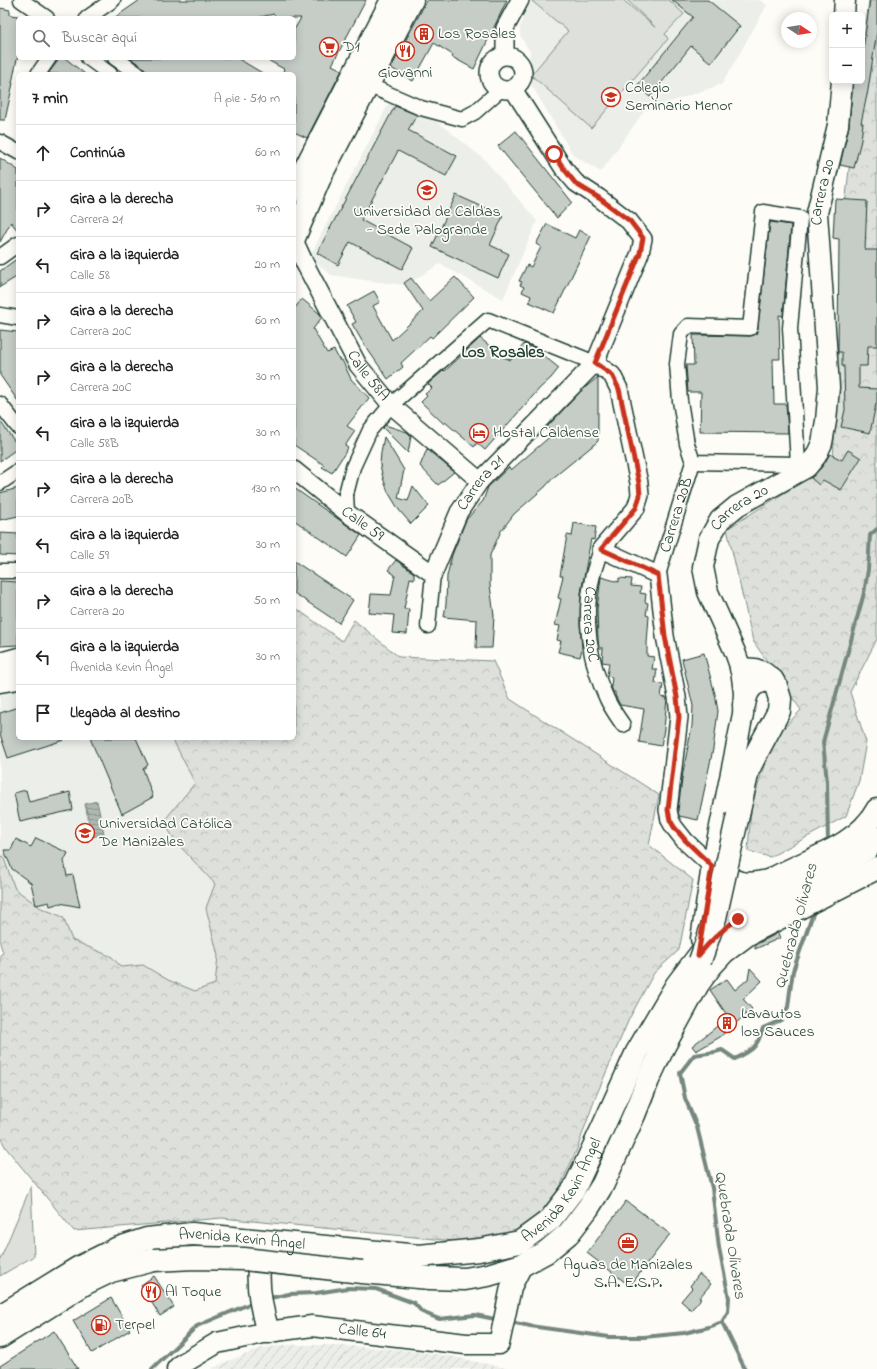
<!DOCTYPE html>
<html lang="es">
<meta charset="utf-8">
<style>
body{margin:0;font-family:"Indie Flower",sans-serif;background:#f2f2f2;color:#222}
.controls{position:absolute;right:12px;top:12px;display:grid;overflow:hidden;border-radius:6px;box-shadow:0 2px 10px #0003}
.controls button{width:36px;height:36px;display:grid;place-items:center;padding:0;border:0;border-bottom:1px solid #e0e0e0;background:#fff;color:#222;font:20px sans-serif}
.compass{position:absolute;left:781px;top:12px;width:36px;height:36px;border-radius:50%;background:#fff;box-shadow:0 2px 10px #0003;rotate:102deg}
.stop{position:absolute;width:12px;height:12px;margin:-9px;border:3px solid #c8321e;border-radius:50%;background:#fff}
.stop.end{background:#c8321e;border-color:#fff;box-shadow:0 1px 4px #0008}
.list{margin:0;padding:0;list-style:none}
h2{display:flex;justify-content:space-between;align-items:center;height:52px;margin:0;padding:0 16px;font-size:17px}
h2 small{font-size:13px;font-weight:400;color:#767676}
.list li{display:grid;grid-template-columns:26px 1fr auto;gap:12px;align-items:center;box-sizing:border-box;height:56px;padding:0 16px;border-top:1px solid #e0e0e0}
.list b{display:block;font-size:15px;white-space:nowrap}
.list p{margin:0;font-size:13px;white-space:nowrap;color:#767676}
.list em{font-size:13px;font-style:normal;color:#767676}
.icon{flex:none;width:22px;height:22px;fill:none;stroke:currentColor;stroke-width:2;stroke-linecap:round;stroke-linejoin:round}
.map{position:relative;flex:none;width:877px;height:1369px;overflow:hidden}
.search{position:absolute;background:#fff;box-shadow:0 2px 10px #0003;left:16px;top:16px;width:280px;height:44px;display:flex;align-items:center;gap:10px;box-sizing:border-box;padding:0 14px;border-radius:6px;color:#767676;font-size:15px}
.panel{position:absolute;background:#fff;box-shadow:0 2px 10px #0003;left:16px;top:72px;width:280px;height:668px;border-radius:6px}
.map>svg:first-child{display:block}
.built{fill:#eceee9}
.industrial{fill:url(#industrial-furrows)}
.grass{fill:#dde0db;stroke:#7e8e88}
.forest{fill:url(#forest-crowns);stroke:#7e8e88}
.water{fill:url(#water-rules);stroke:#75877f}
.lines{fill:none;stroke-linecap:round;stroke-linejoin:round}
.stream{stroke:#75877f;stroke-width:4}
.building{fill:#c6cdc7;stroke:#1f3d34}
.minor-casing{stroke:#1f3d34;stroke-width:17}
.tertiary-casing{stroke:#1f3d34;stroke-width:20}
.secondary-casing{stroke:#1f3d34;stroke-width:23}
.primary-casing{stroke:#1f3d34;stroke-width:25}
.minor{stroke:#fdfcf7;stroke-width:14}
.tertiary{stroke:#fdfcf7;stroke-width:17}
.secondary{stroke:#fdfcf7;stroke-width:20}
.primary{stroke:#fdfcf7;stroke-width:22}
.primary-bridge-casing{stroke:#1f3d34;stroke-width:25;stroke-linecap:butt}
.primary-bridge{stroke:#fdfcf7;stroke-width:22}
.route{stroke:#c8321e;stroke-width:5}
.labels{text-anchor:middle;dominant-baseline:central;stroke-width:3.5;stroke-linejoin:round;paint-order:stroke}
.poi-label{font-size:16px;fill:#1f3d34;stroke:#fdfcf7;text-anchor:start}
.street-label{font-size:16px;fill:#1f3d34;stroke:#fdfcf7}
.neighbourhood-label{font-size:17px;font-weight:bold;fill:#1f3d34;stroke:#fdfcf7}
.water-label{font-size:17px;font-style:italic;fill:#435c53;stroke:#fdfcf7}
</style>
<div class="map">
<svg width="877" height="1369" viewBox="0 0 877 1369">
<defs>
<pattern id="industrial-furrows" width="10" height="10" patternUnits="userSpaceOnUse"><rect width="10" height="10" fill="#eceee9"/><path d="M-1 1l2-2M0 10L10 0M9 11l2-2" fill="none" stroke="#cacdc8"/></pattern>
<pattern id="forest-crowns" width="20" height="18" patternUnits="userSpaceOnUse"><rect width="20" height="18" fill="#dde0db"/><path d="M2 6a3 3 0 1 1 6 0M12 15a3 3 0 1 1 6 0" fill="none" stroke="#bdc1bd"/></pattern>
<pattern id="water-rules" width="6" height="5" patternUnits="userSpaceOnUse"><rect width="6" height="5" fill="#aeb8b1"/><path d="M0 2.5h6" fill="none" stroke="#8d9791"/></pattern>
</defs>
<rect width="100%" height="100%" fill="#fdfcf7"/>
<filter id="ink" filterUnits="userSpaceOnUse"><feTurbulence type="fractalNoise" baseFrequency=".025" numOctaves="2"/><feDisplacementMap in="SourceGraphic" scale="8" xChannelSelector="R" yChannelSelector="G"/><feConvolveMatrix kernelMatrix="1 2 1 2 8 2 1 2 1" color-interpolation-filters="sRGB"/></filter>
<g filter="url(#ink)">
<path class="built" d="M532,0h228l7,5 -45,79 -78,27 -43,61 -28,-17 -48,-81 4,-13 1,-9 -10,-17v-7l5,-17z
M391,99l34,13 59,47 53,62 -34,78 -63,-35 -34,21 -35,-4 -40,-6 -16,-13 -4,-8z
M18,687v51h154l23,45 -17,61 37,40 -9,24 12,48 -3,28 -20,7 -27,-11 -25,-15 -22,2 -9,-10 -40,-17 -9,-23 -22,-9 -27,-19 -11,-33 -3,1v-163z"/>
<path class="industrial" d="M285,1345h39l73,4 53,7 60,13h-299l15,-7 36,-14z"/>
<path class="grass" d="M532,0h91l33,28 -29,-28h42l15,14 -19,20 3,5 -77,89 -60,-53 37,-44 -36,-30z
M31,1186l3,70 -34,20v-16z"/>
<path class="forest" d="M869,0h8v639l-27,53 16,50 -7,39 -13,35 -76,41 -22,-6 3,-43 13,-42 14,-32 23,-24 -48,-69 -26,-112 106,-67 11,-248 15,-133h3v-23z
M294,607l48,34 12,-21 45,37 94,4 17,38 149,96 -10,50 44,35 -14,70 -25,23 -25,46 -33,77 -19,53 -18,40 -17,25 -30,22 -37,7 -253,-25 -148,13 -68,-83 -6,-11v-182l3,-2 -3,-10v-86l3,-1 12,33 26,19 22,9 9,23 40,17 9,10 22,-2 25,15 27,11 20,-7 3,-28 -12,-48 9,-24 -37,-40 -15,-22 32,-39 -23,-45h122z"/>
<path class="water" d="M97,801l7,33 -12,3 -7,-33z"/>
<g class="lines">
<path class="stream" d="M828,845l-1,-63 -4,-40 41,-149 4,-23 2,-35 7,-6
M266,1299l23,-5 27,-1 32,-5 28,1 38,14 8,9 17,7 36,-4 25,5
M510,1322l20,4 79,11h35l40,-4 25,-6 13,-5 6,-10 1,-14 -10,-50 -7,-60 -15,-61 -12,-29 -5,-25 14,-18 21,-3 7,-2 13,9c18,-9 22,-11 28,-31l18,-8 7,-13 2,-16 3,-20 22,-63
M722,1322l23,47
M152,1369l45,-43 57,-24"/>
</g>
<path class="building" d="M140,0h226l-34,65 10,5 -35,68 -13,-6v-58h-12l2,-5 -20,-11h30v-28l7,-12h-26l-1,-4 -18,4h-142z
M427,0h80l-33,69 -22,-12 1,-2 -19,-12 -21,38 -22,-13z
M672,0h36l32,26 -29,37 -20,-17 -41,51 -13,-11 56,-69z
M870,0h7v31l-9,59 -7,33h2l-2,17 -7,28 -14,-3 9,-39 4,-45h9v-25z
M0,8l10,2v5l8,1v43h-1l-5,24h1l-8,37h-5z
M60,58h5l20,16h-37z
M130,58h107l27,16h-114l-7,-7z
M395,106l22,9 -9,15 49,26 -11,20 -48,-25 -37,69 52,28 -11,21 -52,-27 -12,23 -21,-12z
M516,131l56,71 -15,16 -59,-72z
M0,158l18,12v61l-7,-9 -11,20z
M456,195l47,21 -13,29 19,9 -11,24 -66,-31z
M835,199l32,2 -2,49h12v96h-9l-1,20h-8v22l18,1v15h-1l-6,29 -29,-6 4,-17 -1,-44h-2v-14h-4v-1l1,-112 -6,-1z
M770,222l21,3 -8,91 -4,-1 1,44h-7l1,45h12l2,29 -88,-1 1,-40h-13l-2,-27h8l-1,-30 57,1 4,-1 3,-2z
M547,224l28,14 4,-8 12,6 -37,77 -25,-11 2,-6 -9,-4 2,-5 -4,-2 2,-3 -3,-1 8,-16 4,2 10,-20 -5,-3z
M18,258v18l-18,11v-16z
M455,277l19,20 -42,41 -2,-2 -29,27 2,4 -15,12 -26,-38 -10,-17 4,-2 -9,-16 27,-15 6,11 -7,4 19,34 31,-29 -19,-28 7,-5 18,23z
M302,299l17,14 3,4 -9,12 14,24 7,-3 6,11 2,-1 9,19 18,19 -22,28 8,5 -10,15 3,2 -16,25 -10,-6 2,-2 -30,-20v-136z
M0,330l18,2v69l-18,-26z
M480,338l23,19 8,3 13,-16 10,4 25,20 -8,10 -11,10 -55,62 -8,-7 -3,4 -29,-25 -1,2 -23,-22 6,-6 -2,-2 7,-6 -4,-4 16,-14 1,1z
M598,377v64l-2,2 -42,34 -9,10 -31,27 -13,17 -11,24v30l4,31 -2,32h-16l1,-28 -33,-3 2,-13 1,-28 5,-21 14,-35 17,-19 5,-14 21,-20 2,3 42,-36 -6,-7 34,-36z
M0,421l18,25v2l-18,13z
M385,425l22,7 4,4 -3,17 -25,-25z
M384,437l20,33 -6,28 10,3 5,-15 16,20 -18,18 -12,-14 -11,-18 -5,-14 -3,-13 1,-13z
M427,449l27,23 -16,13 -18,-19z
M848,450l13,8 -20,32 -18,-10 -4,5 -8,-7 10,-10 9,-14 12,6z
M18,488v28l-18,4v-27z
M294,488l67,47 -14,22 -53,-37z
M574,523l22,4 -2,13 -3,-1 -10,54 -1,31 2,25 -2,8 -22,-5 3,-11 -4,-1 3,-14 -5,-1 6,-26 -3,-1 5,-22h-3l7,-41 5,1z
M0,533l18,1v22l-18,-1z
M396,560l18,13v6l-4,-1 -6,31h5l-2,25 -15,-1 2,-18 -25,-2 2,-19 20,1 4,-20 -7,-5z
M294,561l59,39 -14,23 -45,-30z
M601,577l18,5v-4l13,1 -1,7 10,1 -1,6 6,1 -1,8 3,1 -2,12 3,1 -2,27v13l7,1 -2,12h5l-2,14 8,1 -2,13 6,1 -3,31 -3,17 -22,-4 5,-33 -24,-4 -5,-10v-3h-2l-2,-6 1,-9 -5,-1 2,-13 -7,-1 1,-14h-4l-1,-9 -1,-30z
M0,581l18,1v63l-18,1z
M704,653l11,41 3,17 -5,38 -15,71 -19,-4 -1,-6 5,-38 9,-46 1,-20 -11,-47z
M18,707v31h46v2l-56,18 -8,-24v-21z
M90,738h46l12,27 -5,4 10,28 -31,17z
M26,790l3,12 41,-10 3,18 -53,12 -6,-29z
M36,838l32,15 -4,8 3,15 6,-1 7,32 -20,-4 -10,3 -1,-4 -13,3 -5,-22 -19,-14 -8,-19h7l5,-11 15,8z
M778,933l2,5 -25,11v-4z
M750,968l12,13 -19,18 9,10 -32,28 -24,14 -4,-5 23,-18 12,-13 -17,-25 17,-11 8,11 13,-11z
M626,1201l44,33 -40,52 -43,-33z
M699,1274l12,10 -12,14 2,1 -10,11 -10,-9 11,-13 -2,-2z
M154,1276l20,31 -14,9 -19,-31z
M111,1298l19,32 -38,23 -19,-32z
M54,1331l24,38h-78v-3z"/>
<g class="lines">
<g class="minor-casing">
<g id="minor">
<path d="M21,0l26,18"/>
<path d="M87,18l26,-18"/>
<path d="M88,58l22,16"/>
<path d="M115,58l23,16"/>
<path d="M38,74l11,-16"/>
<path d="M368,85l53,23 41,11 13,-7 26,-23"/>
<path d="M0,142l18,10"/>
<path d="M763,212l37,6 -10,110 8,136 -105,-2 -6,-18 -7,-43 -3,-37 4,-30 7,-8 62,2z"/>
<path d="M0,257l18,-13"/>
<path d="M0,315l18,3"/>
<path d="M0,404l18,23"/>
<path d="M0,483l18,-12"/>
<path d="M347,513l-1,-19 7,-27 17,-37 21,-25 97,-85 107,43"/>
<path id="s1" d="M601,549c-3,10 -7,20 -9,30 -9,39 -3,83 15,120 4,9 10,17 16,26"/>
<path d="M0,571h18"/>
<path id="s2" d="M658,575l35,-113"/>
<path d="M428,626l5,-52"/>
</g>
</g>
<g class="tertiary-casing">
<g id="tertiary">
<path d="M505,55v-27l15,-28"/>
<circle cx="506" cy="73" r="17"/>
<path id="s3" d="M294,240l11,24 53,101 33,40 89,76"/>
<path d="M595,363l17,12 7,14 20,94 1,12 -4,13 -35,41 57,26 7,61 12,61 2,20 -11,93 2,10 4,7 11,14 27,25"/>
<path id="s4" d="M294,470l53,43 86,61 26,-62 21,-31 115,-118 45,-110 3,-14 -14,-18 -30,-23 -23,-15 -12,-14 -51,-80"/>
</g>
</g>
<g class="secondary-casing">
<g id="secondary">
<path d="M844,15l1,-15"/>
<path id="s5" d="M701,939l11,-73 31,-152 1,-21 -3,-24 -6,-17 -27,-60 -5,-25 6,-28 11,-19 17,-14 70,-39 9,-11 6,-13 4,-22 3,-34 -12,-174 21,-88 4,-44"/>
<path id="s6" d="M177,1369l5,-5 35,-21 51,-11 44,-6 154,18h33l12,-57 11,-22"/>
</g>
</g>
<g class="primary-casing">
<g id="primary">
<path d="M294,190l98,-190"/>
<path d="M294,238l27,-63 91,-175"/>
<path d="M0,664l18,-5"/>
<path d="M0,681l18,-3"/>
<path d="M744,705c3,-18 10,-24 28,-25"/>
<path d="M738,815l10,-45 8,-16 23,-43 1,-12 -4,-13 -4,-6 -9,-7 -8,-3 -14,-1"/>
<path d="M712,866c22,16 28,22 56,15"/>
<path d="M718,924c12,-18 32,-33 51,-43 35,-21 88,-33 108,-71"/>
<path d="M362,1272l68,6 35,1 23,-4 34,-10 24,-13 23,-19 19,-25 15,-24 31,-69 14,-35 16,-34 34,-62 13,-18 13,-14 24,-18 129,-66"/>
<path id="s7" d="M0,1316l78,-48 38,-19 31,-10 45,-5 227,22 60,-6 41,-8 30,-22 24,-31 29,-62 34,-75 39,-66 31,-41 25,-22 43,-21 93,-54 9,-10"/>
<path d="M268,1332c-7,-23 -12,-49 -8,-73l9,-6 6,-2"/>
<path d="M0,1337l86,-54 25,-12 43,-11"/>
</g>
</g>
<use href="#minor" class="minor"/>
<use href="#tertiary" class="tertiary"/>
<use href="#secondary" class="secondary"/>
<use href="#primary" class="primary"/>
<g class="primary-bridge-casing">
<path id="primary-bridge" d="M700,961l15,-43 23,-103
M154,1260l40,-2 50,1 118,13"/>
</g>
<use href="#primary-bridge" class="primary-bridge"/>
</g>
</g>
<g class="lines" filter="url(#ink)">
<path class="route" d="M554,154l10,15 12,15 23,14 31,23 13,17 -3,15 -45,110 17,12 7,14 20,94 1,13 -4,12 -35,41 57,26 7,61 12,61 2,20 -11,93 2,10 4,7 12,14 26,25 -14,90c12,-15 24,-27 40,-37"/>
</g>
<defs>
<g id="building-ring" transform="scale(1)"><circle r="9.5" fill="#fdfcf7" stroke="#c8321e" stroke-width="1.5"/><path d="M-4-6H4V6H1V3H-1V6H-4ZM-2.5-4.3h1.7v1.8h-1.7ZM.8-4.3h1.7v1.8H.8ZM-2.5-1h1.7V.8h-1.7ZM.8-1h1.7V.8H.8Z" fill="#c8321e"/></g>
<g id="supermarket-ring" transform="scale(1)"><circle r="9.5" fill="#fdfcf7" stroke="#c8321e" stroke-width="1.5"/><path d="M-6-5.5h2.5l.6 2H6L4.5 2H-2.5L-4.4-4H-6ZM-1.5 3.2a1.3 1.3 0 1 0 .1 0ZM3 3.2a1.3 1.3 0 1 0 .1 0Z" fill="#c8321e"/></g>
<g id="restaurant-ring" transform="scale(1)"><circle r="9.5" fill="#fdfcf7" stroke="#c8321e" stroke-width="1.5"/><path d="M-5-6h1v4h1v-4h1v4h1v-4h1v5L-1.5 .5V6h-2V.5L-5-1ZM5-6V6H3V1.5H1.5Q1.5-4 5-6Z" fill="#c8321e"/></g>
<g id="school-ring" transform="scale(1)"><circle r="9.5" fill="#fdfcf7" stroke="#c8321e" stroke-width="1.5"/><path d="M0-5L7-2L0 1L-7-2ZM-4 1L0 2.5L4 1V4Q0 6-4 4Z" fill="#c8321e"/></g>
<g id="university-ring" transform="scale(1)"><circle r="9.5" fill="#fdfcf7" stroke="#c8321e" stroke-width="1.5"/><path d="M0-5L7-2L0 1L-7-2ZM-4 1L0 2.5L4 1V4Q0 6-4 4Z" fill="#c8321e"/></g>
<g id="hotel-ring" transform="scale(1)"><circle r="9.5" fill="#fdfcf7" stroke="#c8321e" stroke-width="1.5"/><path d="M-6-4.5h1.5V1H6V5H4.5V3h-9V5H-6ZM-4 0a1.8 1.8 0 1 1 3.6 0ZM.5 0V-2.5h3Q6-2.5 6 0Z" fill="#c8321e"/></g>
<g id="office-ring" transform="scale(1)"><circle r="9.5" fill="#fdfcf7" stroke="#c8321e" stroke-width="1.5"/><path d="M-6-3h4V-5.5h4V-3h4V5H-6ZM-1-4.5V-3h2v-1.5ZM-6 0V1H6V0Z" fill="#c8321e"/></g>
<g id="fuel-ring" transform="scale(1)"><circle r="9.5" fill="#fdfcf7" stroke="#c8321e" stroke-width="1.5"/><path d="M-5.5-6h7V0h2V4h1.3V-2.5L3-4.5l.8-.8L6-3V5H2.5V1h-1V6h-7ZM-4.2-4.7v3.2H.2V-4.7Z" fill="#c8321e"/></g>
</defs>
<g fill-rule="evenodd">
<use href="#building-ring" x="424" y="34"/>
<use href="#supermarket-ring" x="329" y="47"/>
<use href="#restaurant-ring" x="405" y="51"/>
<use href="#school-ring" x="611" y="97"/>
<use href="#university-ring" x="427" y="190"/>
<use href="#hotel-ring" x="479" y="433"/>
<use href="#university-ring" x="85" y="833"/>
<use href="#building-ring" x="727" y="1023"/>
<use href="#office-ring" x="628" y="1243"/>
<use href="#restaurant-ring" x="151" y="1292"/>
<use href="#fuel-ring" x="101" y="1325"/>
</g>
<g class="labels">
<g class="poi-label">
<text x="438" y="34">Los Rosales</text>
<text x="343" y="47">D1</text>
<text x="405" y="73" text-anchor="middle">Giovanni</text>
<text x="625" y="88">Colegio<tspan x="625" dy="18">Seminario Menor</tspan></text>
<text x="427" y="212" text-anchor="middle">Universidad de Caldas<tspan x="427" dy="18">- Sede Palogrande</tspan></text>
<text x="493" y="433">Hostal Caldense</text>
<text x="99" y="824">Universidad Católica<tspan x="99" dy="18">De Manizales</tspan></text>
<text x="741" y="1014">Lavautos<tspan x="741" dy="18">los Sauces</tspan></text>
<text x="628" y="1265" text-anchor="middle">Aguas de Manizales<tspan x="628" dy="18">S.A. E.S.P.</tspan></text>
<text x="165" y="1292">Al Toque</text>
<text x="115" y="1325">Terpel</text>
</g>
<g class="street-label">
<text stroke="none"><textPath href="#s5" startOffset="817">Carrera 20</textPath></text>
<text stroke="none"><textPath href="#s3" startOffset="155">Calle 58A</textPath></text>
<text stroke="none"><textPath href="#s4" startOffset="277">Carrera 21</textPath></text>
<text stroke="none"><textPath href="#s5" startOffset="457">Carrera 20</textPath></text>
<text stroke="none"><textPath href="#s2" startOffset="63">Carrera 20B</textPath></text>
<text stroke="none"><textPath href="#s4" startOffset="87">Calle 59</textPath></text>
<text stroke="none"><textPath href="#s1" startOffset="77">Carrera 20C</textPath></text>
<text stroke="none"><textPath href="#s7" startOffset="610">Avenida Kevin Ángel</textPath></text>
<text stroke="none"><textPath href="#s7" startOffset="262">Avenida Kevin Ángel</textPath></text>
<text stroke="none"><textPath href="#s6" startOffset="195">Calle 64</textPath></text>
</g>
<g class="neighbourhood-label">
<text x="503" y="352">Los Rosales</text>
</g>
<g class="water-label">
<text transform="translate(796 926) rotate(-75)">Quebrada Olivares</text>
<text transform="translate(730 1235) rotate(81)">Quebrada Olivares</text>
</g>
</g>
</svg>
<div class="controls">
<button>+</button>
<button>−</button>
</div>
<svg class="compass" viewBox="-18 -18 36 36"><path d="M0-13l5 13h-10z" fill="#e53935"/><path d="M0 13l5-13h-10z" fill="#767676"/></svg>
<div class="stop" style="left:554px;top:154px"></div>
<div class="stop end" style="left:738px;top:919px"></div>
<div class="search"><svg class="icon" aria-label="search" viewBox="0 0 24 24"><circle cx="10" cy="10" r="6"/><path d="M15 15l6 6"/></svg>Buscar aquí</div>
<section class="panel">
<h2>7 min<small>A pie · 510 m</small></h2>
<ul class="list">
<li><svg class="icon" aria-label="ahead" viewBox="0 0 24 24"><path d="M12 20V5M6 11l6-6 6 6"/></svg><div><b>Continúa</b></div><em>60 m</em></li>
<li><svg class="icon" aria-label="right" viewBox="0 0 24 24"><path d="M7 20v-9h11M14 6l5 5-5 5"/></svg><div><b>Gira a la derecha</b><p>Carrera 21</p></div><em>70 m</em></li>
<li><svg class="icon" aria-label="left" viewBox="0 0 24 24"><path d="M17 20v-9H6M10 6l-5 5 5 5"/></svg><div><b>Gira a la izquierda</b><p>Calle 58</p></div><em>20 m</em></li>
<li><svg class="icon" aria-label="right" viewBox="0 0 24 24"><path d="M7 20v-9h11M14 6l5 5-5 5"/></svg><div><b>Gira a la derecha</b><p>Carrera 20C</p></div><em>60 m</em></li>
<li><svg class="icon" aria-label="right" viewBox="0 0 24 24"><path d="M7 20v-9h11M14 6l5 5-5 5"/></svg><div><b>Gira a la derecha</b><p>Carrera 20C</p></div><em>30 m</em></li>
<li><svg class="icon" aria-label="left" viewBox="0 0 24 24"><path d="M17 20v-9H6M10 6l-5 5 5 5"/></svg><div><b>Gira a la izquierda</b><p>Calle 58B</p></div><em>30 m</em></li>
<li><svg class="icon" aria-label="right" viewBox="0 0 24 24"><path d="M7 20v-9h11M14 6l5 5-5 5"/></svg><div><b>Gira a la derecha</b><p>Carrera 20B</p></div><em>130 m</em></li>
<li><svg class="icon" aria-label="left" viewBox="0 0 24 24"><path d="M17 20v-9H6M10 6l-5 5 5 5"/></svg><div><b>Gira a la izquierda</b><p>Calle 59</p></div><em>30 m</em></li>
<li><svg class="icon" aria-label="right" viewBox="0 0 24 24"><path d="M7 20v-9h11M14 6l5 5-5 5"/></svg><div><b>Gira a la derecha</b><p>Carrera 20</p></div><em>50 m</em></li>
<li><svg class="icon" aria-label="left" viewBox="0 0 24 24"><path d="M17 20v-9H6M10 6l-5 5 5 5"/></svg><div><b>Gira a la izquierda</b><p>Avenida Kevin Ángel</p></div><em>30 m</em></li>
<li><svg class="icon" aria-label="arrive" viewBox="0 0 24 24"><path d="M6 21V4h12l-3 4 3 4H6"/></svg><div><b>Llegada al destino</b></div></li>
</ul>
</section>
</div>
